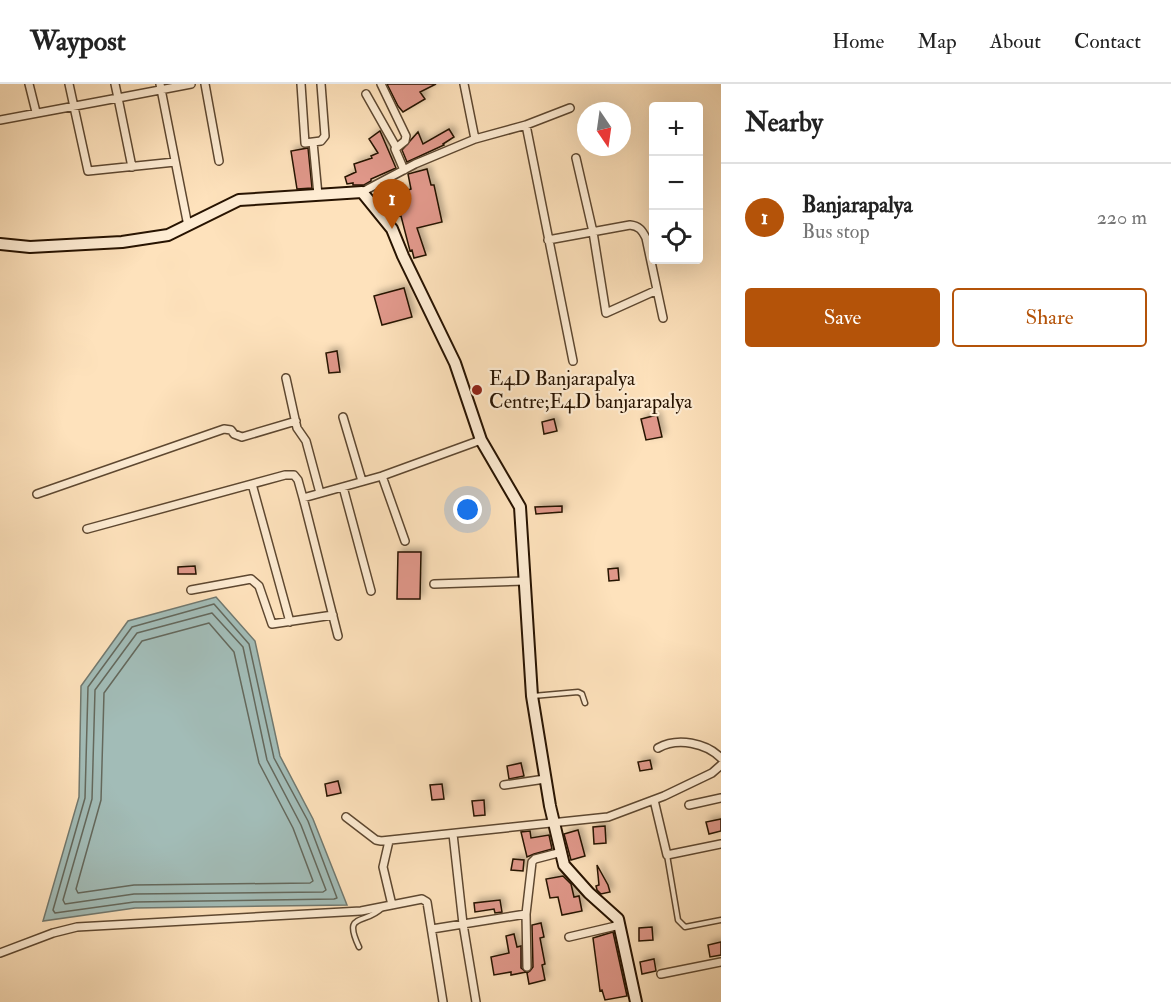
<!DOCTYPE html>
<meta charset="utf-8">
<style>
body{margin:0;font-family:"IM FELL Double Pica",serif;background:#f6f6f6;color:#222}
.controls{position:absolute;right:18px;top:18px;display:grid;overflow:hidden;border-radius:6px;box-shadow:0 6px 24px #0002}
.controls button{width:54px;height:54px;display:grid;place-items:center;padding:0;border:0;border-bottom:2px solid #e0e0e0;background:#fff;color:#222;font:30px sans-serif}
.compass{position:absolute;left:577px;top:18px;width:54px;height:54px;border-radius:50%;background:#fff;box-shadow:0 6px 24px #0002;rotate:167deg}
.you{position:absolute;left:468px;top:426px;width:21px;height:21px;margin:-15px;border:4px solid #fff;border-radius:50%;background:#1a73e8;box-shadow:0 0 0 9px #1a73e833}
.badge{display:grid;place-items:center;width:39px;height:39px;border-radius:50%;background:#b45309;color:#fff;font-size:20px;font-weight:700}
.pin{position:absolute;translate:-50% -50px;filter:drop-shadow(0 2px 3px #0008)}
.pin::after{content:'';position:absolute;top:32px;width:21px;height:18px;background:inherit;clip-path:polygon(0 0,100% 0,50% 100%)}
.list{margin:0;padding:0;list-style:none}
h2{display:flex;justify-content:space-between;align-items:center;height:78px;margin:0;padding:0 24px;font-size:26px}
h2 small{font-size:20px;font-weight:400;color:#767676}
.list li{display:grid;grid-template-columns:39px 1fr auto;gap:18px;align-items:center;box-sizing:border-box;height:108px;padding:0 24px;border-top:2px solid #e0e0e0}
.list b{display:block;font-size:22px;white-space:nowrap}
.list p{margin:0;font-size:20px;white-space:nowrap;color:#767676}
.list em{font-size:20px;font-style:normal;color:#767676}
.actions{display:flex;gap:12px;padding:18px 24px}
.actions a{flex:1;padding:14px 0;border:2px solid #b45309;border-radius:6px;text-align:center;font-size:21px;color:#b45309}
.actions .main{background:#b45309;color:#fff}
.icon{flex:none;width:33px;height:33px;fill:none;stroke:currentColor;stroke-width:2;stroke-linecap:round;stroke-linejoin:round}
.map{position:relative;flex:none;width:721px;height:918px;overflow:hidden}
header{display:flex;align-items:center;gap:36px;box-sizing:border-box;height:84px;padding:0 30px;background:#fff;border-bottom:2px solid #e0e0e0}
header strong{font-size:28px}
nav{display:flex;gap:33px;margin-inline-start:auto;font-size:21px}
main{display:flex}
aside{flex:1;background:#fff}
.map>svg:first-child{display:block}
.water{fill:#a2bcb7;stroke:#71786e;stroke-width:1.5}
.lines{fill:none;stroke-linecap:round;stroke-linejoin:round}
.shore{stroke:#64685c;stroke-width:1.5}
.building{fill:#df9789;stroke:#271301;stroke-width:1.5;filter:url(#shadow)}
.lane-casing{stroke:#5d4730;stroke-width:7}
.street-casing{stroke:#5d4730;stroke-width:10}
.secondary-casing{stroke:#271301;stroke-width:14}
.lane{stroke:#feecd3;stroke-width:4}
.street{stroke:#feecd3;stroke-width:7}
.secondary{stroke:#feecd3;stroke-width:10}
.poi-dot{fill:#8f2418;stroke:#feecd3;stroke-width:2}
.labels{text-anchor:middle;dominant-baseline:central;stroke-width:4.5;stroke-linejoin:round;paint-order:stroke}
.poi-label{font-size:20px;fill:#271301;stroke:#feecd3;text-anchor:start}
</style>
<header>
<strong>Waypost</strong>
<nav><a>Home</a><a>Map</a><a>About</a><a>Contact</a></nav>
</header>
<main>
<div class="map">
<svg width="721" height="918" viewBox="0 0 721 918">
<defs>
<filter id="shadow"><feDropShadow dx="3.5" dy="-3.5" stdDeviation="3" flood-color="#0004"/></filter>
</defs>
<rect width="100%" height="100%" fill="#fee2bc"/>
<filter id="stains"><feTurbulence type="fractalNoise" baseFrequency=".00333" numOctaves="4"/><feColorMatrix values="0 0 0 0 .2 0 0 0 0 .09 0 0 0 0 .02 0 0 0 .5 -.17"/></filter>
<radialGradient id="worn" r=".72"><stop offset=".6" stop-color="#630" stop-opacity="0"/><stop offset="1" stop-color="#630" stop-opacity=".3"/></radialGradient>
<path class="water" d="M216,513l39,44 25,115 33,63 34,86 -212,3 -92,13 36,-124 2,-111 47,-65z"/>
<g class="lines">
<path class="shore" d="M214,520l35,40 25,114 34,63 29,77 -3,1 -200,3 -79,11 -2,-3 32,-112 3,-111 44,-60z
M212,529l31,34 24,113 34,65 25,65 -3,2 -189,2 -69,10 -2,-4 29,-101 3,-109 42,-57z
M209,539l25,29 25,111 34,65 20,53 -3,2 -176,2 -56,8 -2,-4 25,-89 3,-107 38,-52z"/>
</g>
<path class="building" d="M387,0h49l-16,8 5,7 -22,13 -5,-6z
M449,45l5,8 -11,7 1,1 -37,17 -5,-12 16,-18 5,12z
M380,47l16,37 -25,11v2l-7,4h-11v-2l-6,1 -2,-7 11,-5 -2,-8 18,-6 -1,-2 7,-3 -9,-14z
M308,64l4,40 -15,1 -6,-38z
M427,85l4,16h3l8,37 -25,6 9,27 -12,3 -2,-8 -2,1 -9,-35 -9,1 -4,-18 14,-3 -1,-3 10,-4 -3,-15z
M404,204l8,29 -30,8 -8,-29z
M337,267l3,21 -11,1 -3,-20z
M657,331l5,22 -16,3 -5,-21z
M554,335l3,12 -13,3 -2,-12z
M562,422v6l-26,2 -1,-7z
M398,468h23l-1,47h-23z
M195,482l1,8h-18v-7z
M618,484l1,12 -10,1 -1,-12z
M650,676l2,9 -12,2 -2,-9z
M521,679l3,13 -15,3 -2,-13z
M338,697l3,12 -14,3 -2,-12z
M442,700l2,15 -12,1 -2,-15z
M484,716l1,15 -11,1 -2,-15z
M721,735v12l-12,3 -3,-12z
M605,742l1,17 -12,1 -1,-17z
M578,746l7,26 -14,4 -7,-26z
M530,747l1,7 18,-3 3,14 -18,5 -7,3 -6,-25z
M513,775l11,1 -1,11 -12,-1z
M597,781l11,20 2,7 -9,2 -4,-4 -1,-4 3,-1z
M563,792l8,8 3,13 5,-1 3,15 -20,4 -4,-18 -8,1 -4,-19z
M500,816l2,12 -7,1 -1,-4 -19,3 -1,-9z
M541,839l3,14 -4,1 5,26 -3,1 3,15 -16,4 -2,-11 3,-2 3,-4 -1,-42z
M652,843l1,13 -14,1v-13z
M613,848l14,64 -22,4 -3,-10 -2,1 -7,-53z
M514,850l3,13 4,-1v22l5,4 -15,3v-3l-17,3 -3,-18 18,-4 -3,-17z
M721,858v13l-11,2 -2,-12z
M654,875l2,12 -14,3 -2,-12z"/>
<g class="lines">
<g class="lane-casing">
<path id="lane" d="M533,612l45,-4 4,2 3,9
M667,771l11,65 7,7 36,-7
M359,863c-17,-36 6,-21 24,-40"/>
</g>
<g class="street-casing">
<path id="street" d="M29,0l7,28
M69,0l19,87 87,-9
M160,0l28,142
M205,0l14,77
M301,0l4,59 8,-1 5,53
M381,0l25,52 -1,5 -10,8 9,21
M366,10l30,53
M0,36l118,-22 -3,-14
M526,41l47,236
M475,55l51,-14 44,-17
M313,58l8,-1 4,-5 -4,-52
M576,74l17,74 13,81 51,-23
M132,83l-14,-69 73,-14
M362,108l53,-28 60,-25 -11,-55
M548,156l82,-15c9,1 12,5 16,13l17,80
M286,294l11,50 9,13 14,52
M343,333l19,64
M382,392l23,65
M252,400l38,138
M343,403l28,104
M37,410l187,-65 7,1 3,4 8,3 54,-16
M303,414l79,-22 99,-36
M87,445l198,-54h9l4,5 5,18 35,138
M434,500l91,-3
M191,506l60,-11 8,7 13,38 61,-9
M658,664c20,-11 48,-5 63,10
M504,701l41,-6
M654,716l13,55 54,-11
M689,721l32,-7
M346,733l30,23 5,1 227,-24 56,-21 48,-23 9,-8
M453,750l10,90 13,78
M389,757l-6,26 9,38
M432,845l94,-15
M569,853l51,-12
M0,869l53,-20 24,-6 284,-16 61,-12 5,3 16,100
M527,883l-1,-53 6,-52 3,-3 27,-7
M661,890l60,-12"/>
</g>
<g class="secondary-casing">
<path id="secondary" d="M0,160l30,3 92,-5 46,-7 71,-35 123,-8 30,37 11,27 52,107 26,77 39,67 12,189 18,110 14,59 25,28 29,26 18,83"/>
</g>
<use href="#lane" class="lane"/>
<use href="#street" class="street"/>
<use href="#secondary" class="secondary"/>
</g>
<circle class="poi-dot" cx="477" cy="306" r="6"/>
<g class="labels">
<g class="poi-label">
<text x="489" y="294">E4D Banjarapalya<tspan x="489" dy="23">Centre;E4D banjarapalya</tspan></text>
</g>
</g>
<rect width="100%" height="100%" filter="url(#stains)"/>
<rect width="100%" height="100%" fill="url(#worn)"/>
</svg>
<div class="controls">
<button>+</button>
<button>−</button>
<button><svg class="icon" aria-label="locate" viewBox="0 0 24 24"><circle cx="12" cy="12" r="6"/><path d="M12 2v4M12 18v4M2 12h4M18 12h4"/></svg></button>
</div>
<svg class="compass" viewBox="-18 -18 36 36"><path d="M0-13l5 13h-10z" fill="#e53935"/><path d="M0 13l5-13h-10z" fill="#767676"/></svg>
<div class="you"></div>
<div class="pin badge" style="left:392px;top:145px">1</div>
</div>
<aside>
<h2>Nearby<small></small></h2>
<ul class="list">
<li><span class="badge">1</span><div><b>Banjarapalya</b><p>Bus stop</p></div><em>220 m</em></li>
</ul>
<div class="actions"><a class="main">Save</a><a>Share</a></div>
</aside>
</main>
